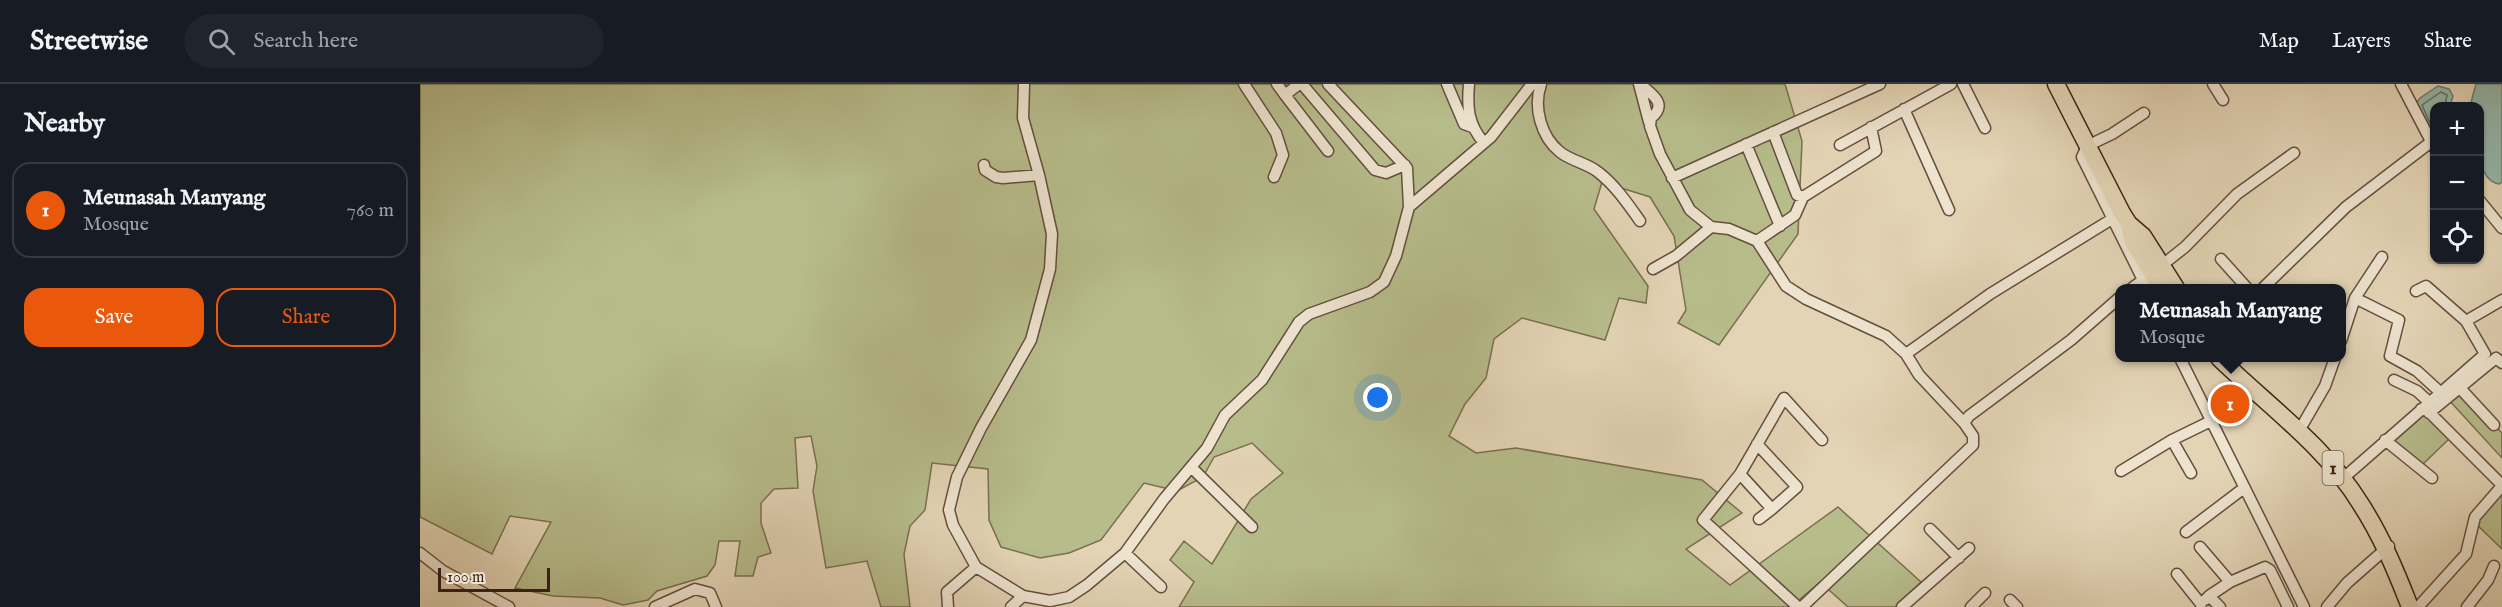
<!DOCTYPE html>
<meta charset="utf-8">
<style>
body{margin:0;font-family:"IM FELL English",serif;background:#20242c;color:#f1f3f6}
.controls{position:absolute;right:18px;top:18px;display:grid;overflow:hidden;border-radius:12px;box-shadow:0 2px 4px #0004}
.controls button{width:54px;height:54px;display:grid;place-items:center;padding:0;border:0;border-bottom:2px solid #363941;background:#171b24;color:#f1f3f6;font:30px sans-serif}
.scale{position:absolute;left:18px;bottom:15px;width:112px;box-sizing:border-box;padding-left:6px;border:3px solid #3c2216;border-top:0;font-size:16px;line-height:21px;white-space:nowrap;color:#3c2216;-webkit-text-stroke:4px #ede3cf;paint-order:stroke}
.you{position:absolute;left:958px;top:314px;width:21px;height:21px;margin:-15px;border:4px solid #fff;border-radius:50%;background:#1a73e8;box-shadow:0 0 0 9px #1a73e833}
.badge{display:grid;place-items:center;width:39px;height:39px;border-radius:50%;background:#ea580c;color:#fff;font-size:20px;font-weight:700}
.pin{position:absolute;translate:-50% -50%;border:3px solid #fff;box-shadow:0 2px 6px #0006}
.popup{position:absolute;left:1695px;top:200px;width:231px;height:78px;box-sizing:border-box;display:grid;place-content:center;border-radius:12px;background:#171b24;filter:drop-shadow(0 2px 4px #0005);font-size:20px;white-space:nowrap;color:#9ea1a6}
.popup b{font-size:22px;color:#f1f3f6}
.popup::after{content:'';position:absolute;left:50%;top:100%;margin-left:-12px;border:12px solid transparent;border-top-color:#171b24}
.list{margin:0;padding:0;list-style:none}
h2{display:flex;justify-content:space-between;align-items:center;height:78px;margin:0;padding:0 24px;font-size:26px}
h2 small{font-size:20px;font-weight:400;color:#9ea1a6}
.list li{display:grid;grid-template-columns:39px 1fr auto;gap:18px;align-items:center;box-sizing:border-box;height:96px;margin:0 12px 12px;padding:0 12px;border:2px solid #363941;border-radius:18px}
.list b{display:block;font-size:22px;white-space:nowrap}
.list p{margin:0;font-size:20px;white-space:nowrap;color:#9ea1a6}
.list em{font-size:20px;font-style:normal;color:#9ea1a6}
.actions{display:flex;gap:12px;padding:18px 24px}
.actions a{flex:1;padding:14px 0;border:2px solid #ea580c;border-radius:18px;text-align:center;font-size:21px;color:#ea580c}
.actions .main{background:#ea580c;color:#fff}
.icon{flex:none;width:33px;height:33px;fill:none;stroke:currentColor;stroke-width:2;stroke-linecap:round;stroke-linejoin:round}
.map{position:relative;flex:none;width:2082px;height:523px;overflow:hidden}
header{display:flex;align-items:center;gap:36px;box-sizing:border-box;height:84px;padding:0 30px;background:#171b24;border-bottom:2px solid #363941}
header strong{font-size:28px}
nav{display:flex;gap:33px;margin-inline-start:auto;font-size:21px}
.search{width:420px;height:54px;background:#20242c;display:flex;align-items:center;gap:15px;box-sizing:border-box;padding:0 21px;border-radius:33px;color:#9ea1a6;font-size:22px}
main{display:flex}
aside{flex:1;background:#171b24}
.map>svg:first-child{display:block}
.green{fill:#b7bc8b;stroke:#7a6f50;stroke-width:1.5}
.water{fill:#95b8ac;stroke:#717c70;stroke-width:1.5}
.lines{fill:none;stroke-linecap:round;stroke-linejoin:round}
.shore{stroke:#686d61;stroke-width:1.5}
.minor-casing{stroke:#664e3e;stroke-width:13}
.highway-casing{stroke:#3c2216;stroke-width:19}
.minor{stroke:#ede3cf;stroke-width:10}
.highway{stroke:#e3d4b5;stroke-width:16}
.labels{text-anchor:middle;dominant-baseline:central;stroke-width:6;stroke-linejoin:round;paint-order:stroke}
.shield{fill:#ede3cf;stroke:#715c4e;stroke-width:1.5}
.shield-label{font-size:20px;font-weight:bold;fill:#3c2216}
</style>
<header>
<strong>Streetwise</strong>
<div class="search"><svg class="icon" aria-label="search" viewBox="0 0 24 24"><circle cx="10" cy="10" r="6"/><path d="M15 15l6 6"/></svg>Search here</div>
<nav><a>Map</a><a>Layers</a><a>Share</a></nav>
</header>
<main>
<aside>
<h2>Nearby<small></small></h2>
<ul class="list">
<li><span class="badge">1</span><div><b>Meunasah Manyang</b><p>Mosque</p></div><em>760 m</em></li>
</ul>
<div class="actions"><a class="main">Save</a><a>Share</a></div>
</aside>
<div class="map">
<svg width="2082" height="523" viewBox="0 0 2082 523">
<rect width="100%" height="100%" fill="#e3d4b5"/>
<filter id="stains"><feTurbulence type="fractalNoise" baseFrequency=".00333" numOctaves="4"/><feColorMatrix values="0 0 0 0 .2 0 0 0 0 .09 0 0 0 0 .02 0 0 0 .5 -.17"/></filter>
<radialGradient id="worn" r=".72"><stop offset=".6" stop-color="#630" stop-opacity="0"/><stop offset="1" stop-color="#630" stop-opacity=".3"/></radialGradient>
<path class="green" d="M0,0h1365l17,57 -4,93 -79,111 -41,-22 8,-13 -12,-74 -24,-39 -48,-15 -8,27 54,77 -2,17 -27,-5 -14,42 -83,-22 -28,21 -8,39 -21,26 -16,32 27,17 40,-5 186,32 40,33 -56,36 44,36 108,-78 83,75 -26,25h-47l-28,-25 -29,25h-612l15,-25 -24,-22 14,-19 28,23 39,-65 32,-26 -31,-30 -38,14 -11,20 -26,14 -33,-8 -43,57 -32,13 -29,5 -39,-11 -12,-27 -1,-51 -56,-6 -7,47 -15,16 -6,28 6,53h-29l-14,-46 -41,7 -13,-77 4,-25 -6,-30 -16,2 3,50 -24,1 -13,14v20l10,30 -13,4 -5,19h-18l5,-35h-21l-4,24 -8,11 -50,15 -9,9 -25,5 -23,-7 -47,-2 -38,-8 36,-66 -41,-6 -18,38 -72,-37z
M2039,306l43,43v25l-54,-59z
M2005,326l24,29 -26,25 -32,-26z
M2082,409v56l-28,-27z"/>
<path class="water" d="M2056,0h26v98l-3,2c-27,-5 -19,-57 -19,-78h-10z
M2018,2l11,3 4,7 -3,10h-16v33l-19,-34 5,-7z"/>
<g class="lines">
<path class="shore" d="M2014,48l-12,-27 19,-13 6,3 -2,11"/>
<g class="minor-casing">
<path id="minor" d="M604,0l-1,34 16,57 13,59 -2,35 -19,71 -50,88 -24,49 -8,33 4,15 23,42 47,29 27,5 19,-4 18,-12 38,-32 39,-54 43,-51 18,-33 37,-35 37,-58 10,-8 61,-22 14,-10 12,-26 13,-49 82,-70 41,-53
M824,0l32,49 7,22 -9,22
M857,0l8,11 14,-11
M882,0l73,86 11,3 19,-8
M908,0l79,84 2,39
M1027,0l17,40 8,3
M1049,0c-2,24 -1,40 15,59
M1121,0c-8,23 0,53 19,68 11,9 27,11 38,20 17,13 30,32 42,49
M1219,0l10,38
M1220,0c13,11 28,20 11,34l-1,8 10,28 30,56 21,17 18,2 28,12 29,45 20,13 80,37 20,18 13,21 45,48
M1543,0l22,44
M1793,0l10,16
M1981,0l33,63
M865,11l43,56
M1484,25l45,101
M1724,29l-32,21 -25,12 -5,11 65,131
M1353,48l24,63 6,2 73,-46 -5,-24
M1326,60l34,82
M1420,61l111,-61
M564,81l1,5 11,7 7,1 36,-3
M1252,94l208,-94
M2060,117l22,27
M1337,157l38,-26 8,-18
M1801,175l26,29
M1741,182l24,-19 52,-53 57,-41
M1233,185l23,-13 35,-29
M1712,204l11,-8
M1843,204l83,-81 85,-65
M1935,214l44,22 -9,36 27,15 23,21
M2046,237l36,-21
M1921,257l14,-43 27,-41
M1486,270l84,-60 122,-75
M1760,274l124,249
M1974,296l23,11 12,11
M2039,303l35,38
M2009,329l67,-55 6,5
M1883,340l22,-38 10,-28
M1752,356l19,33
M1965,356l47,38
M771,383l61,60
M1701,387l51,-31 39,-19
M1320,390l32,35 25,-22 -40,-43
M1928,390l137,-120 -19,-33 -40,-35 -10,5
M1339,435l13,-10
M1510,445l29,29
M1766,448l58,-44
M1780,463l30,35
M0,469l23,18 66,36
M705,469l36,34
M1757,490l24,30
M1789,512l21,-14 35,-15 5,3 18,37
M1590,516l7,7
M1785,516l4,-4 11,11
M235,523l40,-18 15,4 6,14
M528,523l-1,-15 29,-25
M591,523l12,-11
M1378,523l-95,-87 37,-46 44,-76 38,42
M1382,523l171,-162v-9l-9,-13 5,-7 102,-76 48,-42
M1482,523l67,-59
M1551,523l14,-14
M1907,523l20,-24 42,-37
M1998,523l48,-53 9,-37 26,-30 -1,-4 -72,-72 -7,-2
M2047,523l21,-27 6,-14"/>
</g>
<g class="highway-casing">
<path id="highway" d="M1636,0l66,129 7,11 14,12 33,52
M1709,140l3,16 29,48
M1799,274c47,46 106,88 141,145 21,32 36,68 50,104"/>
</g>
<use href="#minor" class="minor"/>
<use href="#highway" class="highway"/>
</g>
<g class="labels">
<rect class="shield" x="1902.5" y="367" width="21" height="34" rx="4.5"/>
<g class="shield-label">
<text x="1913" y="384">1</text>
</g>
</g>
<rect width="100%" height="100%" filter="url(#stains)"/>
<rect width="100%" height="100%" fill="url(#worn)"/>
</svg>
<div class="controls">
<button>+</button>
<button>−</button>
<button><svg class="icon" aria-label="locate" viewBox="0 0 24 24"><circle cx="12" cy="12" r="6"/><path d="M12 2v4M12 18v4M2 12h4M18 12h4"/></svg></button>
</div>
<div class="scale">100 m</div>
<div class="you"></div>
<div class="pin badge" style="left:1810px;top:320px">1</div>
<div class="popup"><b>Meunasah Manyang</b>Mosque</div>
</div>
</main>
